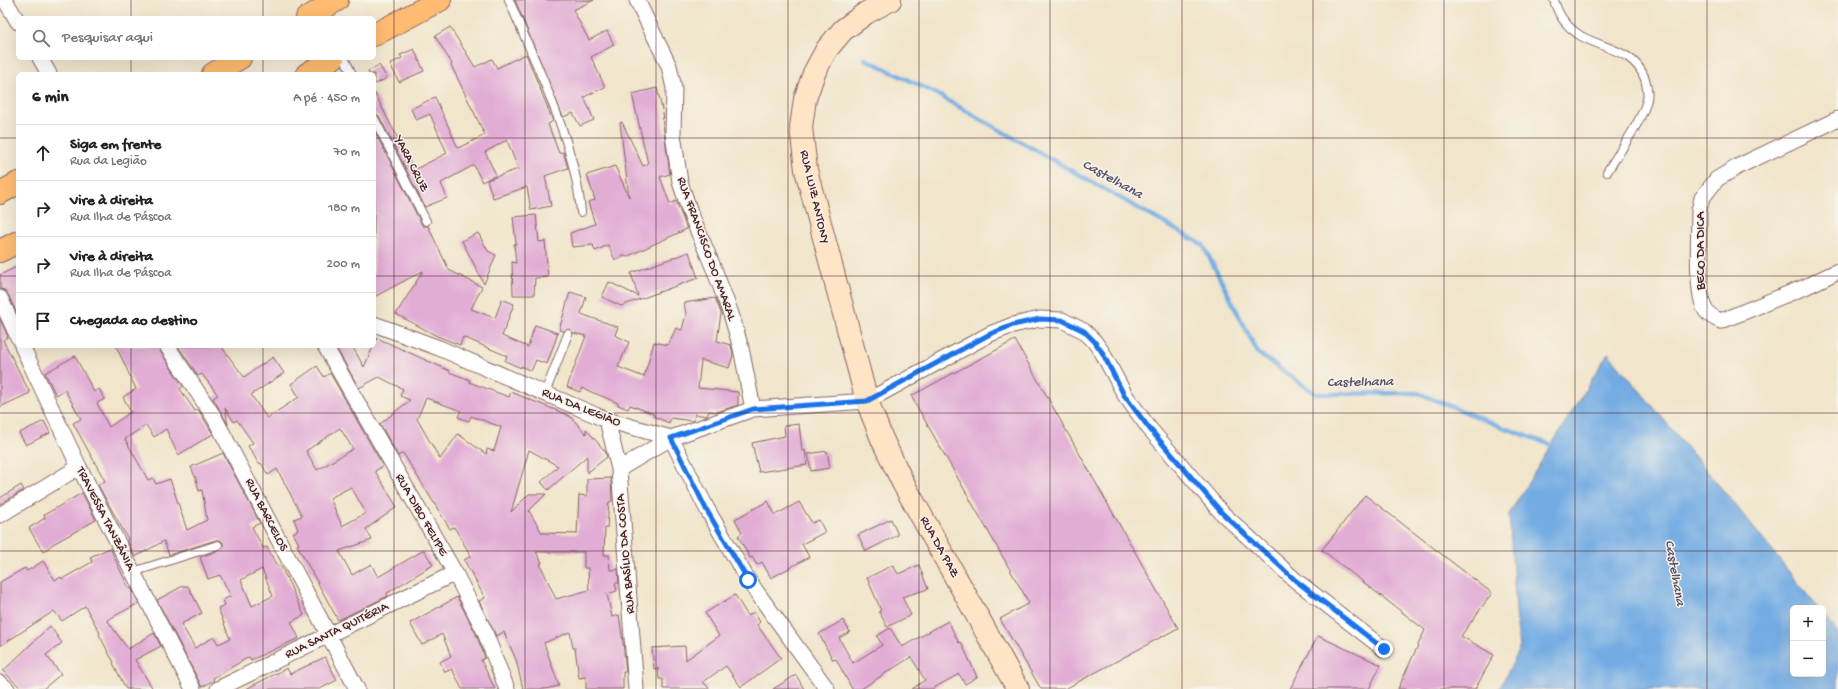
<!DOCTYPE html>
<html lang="pt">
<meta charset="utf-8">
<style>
body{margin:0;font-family:"Gochi Hand",sans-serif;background:#f2f2f2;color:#202124}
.controls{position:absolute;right:12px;bottom:12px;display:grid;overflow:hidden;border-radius:6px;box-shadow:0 4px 16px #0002}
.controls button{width:36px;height:36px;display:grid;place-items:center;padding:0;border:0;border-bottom:1px solid #e0e0e0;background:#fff;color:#202124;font:20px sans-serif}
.stop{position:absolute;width:12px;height:12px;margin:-9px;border:3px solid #1a73e8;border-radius:50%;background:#fff}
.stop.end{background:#1a73e8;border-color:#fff;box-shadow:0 1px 4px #0008}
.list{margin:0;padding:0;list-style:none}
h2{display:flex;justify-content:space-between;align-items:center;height:52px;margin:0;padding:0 16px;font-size:17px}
h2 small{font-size:13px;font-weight:400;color:#757577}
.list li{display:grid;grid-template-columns:26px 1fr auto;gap:12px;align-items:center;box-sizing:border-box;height:56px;padding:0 16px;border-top:1px solid #e0e0e0}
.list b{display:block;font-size:15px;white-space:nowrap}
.list p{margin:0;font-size:13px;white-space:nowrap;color:#757577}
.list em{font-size:13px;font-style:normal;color:#757577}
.icon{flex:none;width:22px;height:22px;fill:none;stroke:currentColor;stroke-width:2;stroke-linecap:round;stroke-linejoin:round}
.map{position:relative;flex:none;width:1838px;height:689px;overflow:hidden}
.search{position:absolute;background:#fff;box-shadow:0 4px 16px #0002;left:16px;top:16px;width:360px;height:44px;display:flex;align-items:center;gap:10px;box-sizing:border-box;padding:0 14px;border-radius:6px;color:#757577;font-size:15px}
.panel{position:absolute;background:#fff;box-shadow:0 4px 16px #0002;left:16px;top:72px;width:360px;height:276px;border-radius:6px}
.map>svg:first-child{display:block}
.water{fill:#73ace3;stroke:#5e6687}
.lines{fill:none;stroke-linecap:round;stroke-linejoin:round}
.stream{stroke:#73ace3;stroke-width:4.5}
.building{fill:#e2add5;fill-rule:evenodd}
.lane-casing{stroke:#846463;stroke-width:10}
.street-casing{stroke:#846463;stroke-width:17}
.secondary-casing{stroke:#846463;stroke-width:24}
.highway-casing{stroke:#846463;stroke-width:24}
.lane{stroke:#fff;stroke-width:8}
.street{stroke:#fff;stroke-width:15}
.secondary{stroke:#ffe4c6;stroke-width:22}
.highway{stroke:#febb71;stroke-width:22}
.route{stroke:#1a73e8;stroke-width:5}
.grid{fill:none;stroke:#4a1f2b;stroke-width:1;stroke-opacity:0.55}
.labels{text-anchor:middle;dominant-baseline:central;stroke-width:3;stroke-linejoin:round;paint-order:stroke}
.street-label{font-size:13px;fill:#4a1f2b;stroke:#f7f3e8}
.water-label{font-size:14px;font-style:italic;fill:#58506b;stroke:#f7f3e8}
</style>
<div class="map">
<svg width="1838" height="689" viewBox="0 0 1838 689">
<rect width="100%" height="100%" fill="#f7f3e8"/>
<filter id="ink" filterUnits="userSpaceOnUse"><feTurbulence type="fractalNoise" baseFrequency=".025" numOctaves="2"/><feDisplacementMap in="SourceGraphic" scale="8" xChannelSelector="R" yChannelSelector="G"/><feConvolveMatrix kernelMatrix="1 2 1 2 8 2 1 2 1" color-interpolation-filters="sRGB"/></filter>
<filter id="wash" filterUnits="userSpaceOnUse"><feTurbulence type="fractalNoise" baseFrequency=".012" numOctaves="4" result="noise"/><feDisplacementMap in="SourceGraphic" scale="16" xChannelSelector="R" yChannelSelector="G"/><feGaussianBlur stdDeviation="0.9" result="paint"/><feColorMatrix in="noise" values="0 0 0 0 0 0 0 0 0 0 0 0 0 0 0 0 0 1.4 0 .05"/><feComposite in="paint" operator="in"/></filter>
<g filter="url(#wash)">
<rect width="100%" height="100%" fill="#f1e5cb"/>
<path class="water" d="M1608,353l129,154 81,101h-25v66h30v-60l15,19v56h-339l20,-38 -10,-137z"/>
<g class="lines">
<path class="stream" d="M865,59l66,32 272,154 55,108 58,41 102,-1 79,32 60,22"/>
</g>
<g id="blocks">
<path class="building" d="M515,0h79l-21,10 16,30 18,-9 7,14 -23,12 14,30 -21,10 10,23 -14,6 -7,-13 -10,4z
M450,27l25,40 17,-8 5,9 29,-14 27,67 -5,3 11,29 4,-1 5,16 -23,8 6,30 -20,4 -4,-23 -34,11 -6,-18 31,-11 -11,-29 -22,12 11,23 -14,7 -8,-17 -33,18 6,15 -22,9 -46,-91 -5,-3v-21l40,78 33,-17 -17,-39 -14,6 -5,-11 24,-12 23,51 27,-13 -34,-70 1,-1 -17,-28z
M414,49l10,22 -25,11 -9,-18 12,-6 -2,-3z
M379,65l8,13 -11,6 -2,-3v-7h-5l-1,-3z
M657,88l7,30h-2l8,56 -10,3 10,27 6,-3 11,28 -61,28 -1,-2 -10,5 -7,-15 -13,6 -2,-6 -21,2 -2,-14 25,-9 -7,-22 7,-2 -8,-25 28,-9 14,31 -9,-74 2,-1 21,44 5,-2 -16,-70z
M374,130l47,93 2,3h5l21,44 33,17 -11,22 24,9 7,-19 12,5 -12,32 26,11 7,-22 23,8 -11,31 -11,-4 -5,11 -10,-5v2l-16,-7 2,-5 -44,-19 -3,8 -23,-9 -41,-22 27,-43 -49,26z
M536,215l3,27 6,-1 3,36 -13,1 -1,17h-21l-1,-33 4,1 -2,-19h2l-3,-27z
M478,233l10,18 8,4 -12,29 -22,-43z
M689,252l9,26 -77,28 -19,-9 7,-15 29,14 -7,-23z
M18,266v50l-10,-22 -3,-4 -5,-1v-14z
M570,292l16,5 -5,17 37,13 -3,8 14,7 -11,25 26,10 10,-35 14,3 8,-17 6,2 4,-16 -2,-11 31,-5 6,15 -4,28 14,4 2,10 -4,13 -28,-8 -3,28 40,4v13l-22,7 -7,-1 -2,5 -12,-2 -1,6 -2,1 -21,-3 -2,5 -16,-7 1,-2 -24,-9 -2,4 -10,-4v-2l-36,-15 -2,4 -13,-5 19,-51 -13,-3 -3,-4 -6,2 -5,-1z
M0,319l8,18 -5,3 27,53 -30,14z
M377,338l73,33 -1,1 21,8 -1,2 40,15 2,-5 52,21 8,4 15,17v-5l19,22 2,6 -20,16v-17l-39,34 -7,-8 17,-16 -29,-16 -18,62 18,-18h17l-17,17 13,22 35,1 2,-39 8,1v-17l24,-1 1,23 -3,1 -2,26h-2l-1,27h5l1,15 8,-1 1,14h-4l2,8 -10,3 5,23 7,-2 4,27 3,30h-3v17h-37v-12l-7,1 -4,-30h-2l-3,-16 -26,11 15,43 -14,3h-22l-7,-29 -12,-28 -8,4 -17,-35 6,-3 -21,-38 7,-4 -17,-29 -4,2 -47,-76 -5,3 -18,-32 30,-24 -10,-4 3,-7 -24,-12 -20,11 -24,-42h17l12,21zM426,398l35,13 -3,6 11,4 2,-5 30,11 -7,24 -7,-2 -1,5 -28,-20 -18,25 -23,-40zM536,552h48v16h4l1,22 -33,9 -16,-35 2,-1z
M1015,340l163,288 -113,61h-24l-41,-70 29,-16 -118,-207z
M116,346h42l2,5 23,35 -3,3 15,22 3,-2 15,25 -35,21 -12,-26 -12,8 -8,-12 -21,14 23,41 5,-2 3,6 14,-5 17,51 20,-10 -5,-30 -3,1 -3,-12 -5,-12 32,-14 37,70 -8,4 11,21 4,-1 10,19h4l23,49 -13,7 8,16 -48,22 -2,-3 -36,21 1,2 -12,7 -45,-87 26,-14h5l14,27 -21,11 14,24 19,-11 4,7 12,-5 -12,-31 7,-3 -2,-5 8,-4 -11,-21 -12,4 -8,-22 20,-7 3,-3v-4l-3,-3h-4l-47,15 -5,-14 -29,16 -8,-17 1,-1 -30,-54 7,-4 -32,-58 8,-4 -16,-29 -9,5 -11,-22 30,-17 19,36 5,-3 6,10 -8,4 12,24 22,-15 -8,-15 13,-8zM262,569l11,27 -21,10 -11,-26z
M178,346h43l23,31 29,-20 11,16 -33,22 16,23 32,-21 -8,-13 26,-18 7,11 6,-4 53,93 -8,5 22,36 -31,22 6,11 -33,11 13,24 19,-11 7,13 46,-27 9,15 -46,28 1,3 -50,24 -41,-75 2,-1 -6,-11 5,-3 -4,-11 8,-3 -25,-47 -9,6 -7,-12 -2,1 -11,-18 5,-3 -16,-23 -3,2 -9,-14 3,17 -15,-27 5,-3 -16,-21 -4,2zM340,428l13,21 -36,21 -11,-19zM351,487l15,26 -24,13 -12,-28z
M44,421l6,12 -24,12 -7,-12z
M799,424l3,27 3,-1 2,15 -48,7 -7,-29 33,-7 -1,-10z
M827,451l3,17 -19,3 -3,-17z
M21,485l3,5 -24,14v-6z
M82,493l14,27 -43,24 -10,8 -14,-24 16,-10 -1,-3z
M1365,495l127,98 -31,43 33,19 -19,34h-77l27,-59 -103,-80z
M768,501l7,14 24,-13 13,21 7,-3 6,12 -23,12 7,13 -38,21 -9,-16 -5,3 -5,-8 -2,1 -12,-22 4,-3 -7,-14z
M891,519l7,16 -32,16 -8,-16z
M110,548l19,41 2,-1 8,15 -32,17 21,29 26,-16 7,13 -26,14 18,29h-27l-13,-26 1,-1 -5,-8 -10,-20 1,-1 -15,-27 -23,15 -8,-10 -54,35v-64l25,-14 2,3 16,-10 12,19 6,-3 1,2 30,-17 -2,-5z
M893,565l5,9 21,-9 9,24 -26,8 9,18 -24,12 -8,-16 2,-1 -14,-32z
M735,595l13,21 6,-4 6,10 -3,3 24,33 -40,29 -15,-21 -23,16 7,7h-47v-10h-4l-1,-11 -4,1 -2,-21 33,-2 1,14 33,-24 -14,-23z
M457,597l19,37 9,24 -4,2 14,29h-33l-10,-20 -7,3 -5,-10 11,-6 -9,-22 -20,11 -12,-22z
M843,620l7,12 -11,6 14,25 29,-18 -5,-9 13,-8 12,19 46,-26 11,22 2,-1 16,35 -12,7 -6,-10 -27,15h-20l13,-9 -14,-23 -50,32h-9l-16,-30 -3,1 -14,-26z
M50,626l12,17 -16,12 15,19 -18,15h-21l-19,-18z
M1318,636l63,29 -12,24h-79z
M325,657l12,23 -17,9h-74l41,-21 3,6z
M796,675l8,14h-31z"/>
</g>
</g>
<g filter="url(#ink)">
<use href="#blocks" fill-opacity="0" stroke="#846463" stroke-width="1"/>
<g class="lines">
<g class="lane-casing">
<path id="lane" d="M509,0c27,65 66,141 72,212
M1554,0c4,15 14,28 27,36 23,13 54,14 64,43 2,8 4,16 1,24 -5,19 -28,51 -39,69
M344,58l8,16
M374,118l52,103
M545,393l23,-59
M133,572l85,-27"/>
</g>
<g class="street-casing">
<path id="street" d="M5,0l13,22
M637,0l32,66 5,22 -1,46 7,48 10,30 24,57 17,45 10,34 12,61
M40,58l9,16
M1838,119l-99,47 -22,13 -15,19 -3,12c0,22 -4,86 7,101 4,5 10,8 15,10l84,-34 33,-16
M0,298l18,39
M374,324l65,24 168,72 64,18 36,71 41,71 79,109
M22,346l57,121 114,222
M167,346l47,71 143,272
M325,346l130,227 29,57 23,59
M607,420l12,49 17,220
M619,469l52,-31 82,-29 114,-8 123,-67 23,-9 27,-6 22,1 22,11 10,10 8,11 23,43 24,33 73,85 73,67 89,69
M0,515l79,-48
M0,683l7,6
M218,689l237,-116"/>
</g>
<g class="secondary-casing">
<path id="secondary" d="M890,0l-24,13 -23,17 -16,19 -13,24 -9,26 -4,28 5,43 61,231 15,38 21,44 115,206"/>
</g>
<g class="highway-casing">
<path id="highway" d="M307,18l30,-18
M374,35l66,-35
M213,74l27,-16
M307,74l26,-16
M0,193l18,-10
M0,251l18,-9"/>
</g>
<use href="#lane" class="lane"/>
<use href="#street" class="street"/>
<use href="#secondary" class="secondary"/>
<use href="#highway" class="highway"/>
</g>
</g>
<g class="lines" filter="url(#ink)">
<path class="route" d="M748,580l-42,-71 -35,-71 82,-29 114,-8 123,-67 23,-9 27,-6 22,1 22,11 10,10 8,11 22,43 25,33 73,85 73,67 89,69"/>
</g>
<path class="grid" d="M131,0v18M263,0v18M394,0v689M525,0v689M656,0v689M788,0v689M919,0v689M1050,0v689M1182,0v689M1313,0v689M1444,0v689M1575,0v689M1707,0v689M131,58v16M263,58v16M0,138h18M374,138h1464M0,276h18M374,276h1464M131,346v343M263,346v343M0,413h1838M0,551h1838"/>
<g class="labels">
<g class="street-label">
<text transform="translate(411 164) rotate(63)">YARA CRUZ</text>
<text transform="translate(814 197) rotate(77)">RUA LUIZ ANTONY</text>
<text transform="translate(706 249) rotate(70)">RUA FRANCISCO DO AMARAL</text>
<text transform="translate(1701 251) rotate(-90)">BECO DA DICA</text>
<text transform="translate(581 408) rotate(22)">RUA DA LEGIÃO</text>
<text transform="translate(266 515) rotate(63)">RUA BARCELOS</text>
<text transform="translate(421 515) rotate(60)">RUA DIBO FELIPE</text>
<text transform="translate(105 519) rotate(63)">TRAVESSA TANZÂNIA</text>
<text transform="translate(939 547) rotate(61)">RUA DA PAZ</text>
<text transform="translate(626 554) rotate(-95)">RUA BASÍLIO DA COSTA</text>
<text transform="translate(337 631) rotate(-26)">RUA SANTA QUITÉRIA</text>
</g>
<g class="water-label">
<text transform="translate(1112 180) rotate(29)">Castelhana</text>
<text transform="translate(1360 383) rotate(-1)">Castelhana</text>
<text transform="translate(1674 573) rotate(80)">Castelhana</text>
</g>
</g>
</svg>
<div class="controls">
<button>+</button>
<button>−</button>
</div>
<div class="stop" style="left:748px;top:580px"></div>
<div class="stop end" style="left:1384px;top:649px"></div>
<div class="search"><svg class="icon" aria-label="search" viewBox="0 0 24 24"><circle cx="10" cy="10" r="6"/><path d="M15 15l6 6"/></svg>Pesquisar aqui</div>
<section class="panel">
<h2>6 min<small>A pé · 450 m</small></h2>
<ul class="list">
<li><svg class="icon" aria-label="ahead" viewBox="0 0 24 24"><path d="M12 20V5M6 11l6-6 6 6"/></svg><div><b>Siga em frente</b><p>Rua da Legião</p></div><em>70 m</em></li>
<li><svg class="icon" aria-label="right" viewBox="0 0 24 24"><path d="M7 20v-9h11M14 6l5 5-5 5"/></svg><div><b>Vire à direita</b><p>Rua Ilha de Páscoa</p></div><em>180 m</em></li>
<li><svg class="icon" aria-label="right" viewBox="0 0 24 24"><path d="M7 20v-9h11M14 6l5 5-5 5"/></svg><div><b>Vire à direita</b><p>Rua Ilha de Páscoa</p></div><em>200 m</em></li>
<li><svg class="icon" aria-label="arrive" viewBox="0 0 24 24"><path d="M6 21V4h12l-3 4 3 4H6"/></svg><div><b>Chegada ao destino</b></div></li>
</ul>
</section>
</div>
